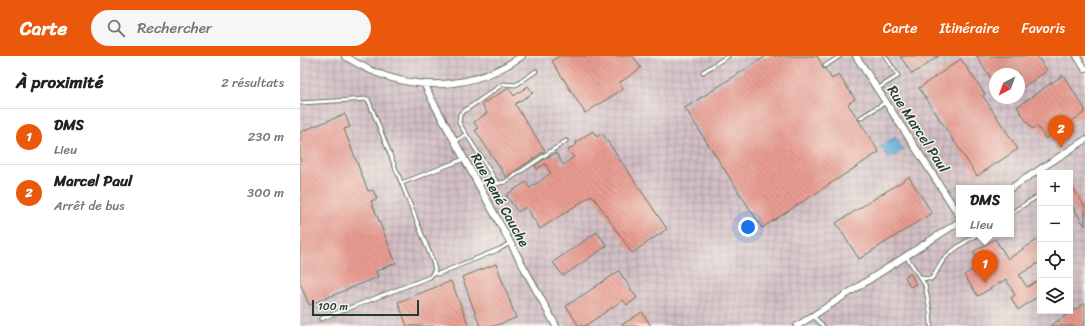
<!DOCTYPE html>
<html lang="fr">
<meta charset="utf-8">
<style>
body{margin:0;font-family:Sriracha,sans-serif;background:#f6f6f6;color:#202124}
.controls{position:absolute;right:12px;bottom:12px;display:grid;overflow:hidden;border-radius:0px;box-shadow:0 4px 16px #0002}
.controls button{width:36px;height:36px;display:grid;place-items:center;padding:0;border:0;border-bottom:1px solid #e0e0e0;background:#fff;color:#202124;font:20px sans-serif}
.compass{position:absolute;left:689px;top:12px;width:36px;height:36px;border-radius:50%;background:#fff;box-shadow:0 4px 16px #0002;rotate:221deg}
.scale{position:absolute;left:12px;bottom:10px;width:107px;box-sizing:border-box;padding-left:4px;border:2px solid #1f3d34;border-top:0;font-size:11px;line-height:14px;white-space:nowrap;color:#1f3d34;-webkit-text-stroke:3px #f7f3e8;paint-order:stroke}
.you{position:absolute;left:448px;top:171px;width:14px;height:14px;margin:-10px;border:3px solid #fff;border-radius:50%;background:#1a73e8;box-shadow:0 0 0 6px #1a73e833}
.badge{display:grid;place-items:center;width:26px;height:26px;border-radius:50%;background:#ea580c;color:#fff;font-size:13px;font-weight:700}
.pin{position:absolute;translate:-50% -33px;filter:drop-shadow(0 1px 2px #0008)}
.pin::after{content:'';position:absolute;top:21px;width:14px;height:12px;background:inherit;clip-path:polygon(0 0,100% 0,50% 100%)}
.popup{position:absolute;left:656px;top:129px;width:58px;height:52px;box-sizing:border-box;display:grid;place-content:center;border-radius:0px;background:#fff;filter:drop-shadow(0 1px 3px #0005);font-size:13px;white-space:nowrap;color:#757577}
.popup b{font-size:15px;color:#202124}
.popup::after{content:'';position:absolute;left:50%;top:100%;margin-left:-8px;border:8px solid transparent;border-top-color:#fff}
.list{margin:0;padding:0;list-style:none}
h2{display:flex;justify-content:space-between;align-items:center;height:52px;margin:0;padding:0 16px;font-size:17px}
h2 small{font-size:13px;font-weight:400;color:#757577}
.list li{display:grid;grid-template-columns:26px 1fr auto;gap:12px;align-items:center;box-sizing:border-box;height:56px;padding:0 16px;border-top:1px solid #e0e0e0}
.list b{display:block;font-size:15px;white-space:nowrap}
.list p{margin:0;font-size:13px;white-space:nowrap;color:#757577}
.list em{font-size:13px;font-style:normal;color:#757577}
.icon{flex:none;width:22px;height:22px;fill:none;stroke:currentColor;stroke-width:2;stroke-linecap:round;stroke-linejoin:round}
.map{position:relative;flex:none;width:785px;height:270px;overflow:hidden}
header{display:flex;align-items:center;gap:24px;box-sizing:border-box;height:56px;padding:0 20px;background:#ea580c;color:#fff}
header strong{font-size:19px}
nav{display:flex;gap:22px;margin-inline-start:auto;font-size:14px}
.search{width:280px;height:36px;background:#f6f6f6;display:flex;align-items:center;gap:10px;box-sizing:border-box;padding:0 14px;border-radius:22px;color:#757577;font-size:15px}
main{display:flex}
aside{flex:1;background:#fff}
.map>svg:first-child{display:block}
.industrial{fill:url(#industrial-grid);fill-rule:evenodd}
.water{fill:url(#water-waves);stroke:#407687}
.building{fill:url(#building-back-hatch)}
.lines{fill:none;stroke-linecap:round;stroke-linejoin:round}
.lane-casing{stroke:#677563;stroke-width:5}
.street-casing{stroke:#677563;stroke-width:8}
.lane{stroke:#fff;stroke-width:3}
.street{stroke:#fff;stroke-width:6}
.labels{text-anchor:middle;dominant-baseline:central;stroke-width:3;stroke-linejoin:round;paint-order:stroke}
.street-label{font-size:14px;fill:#1f3d34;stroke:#f7f3e8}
</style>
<header>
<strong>Carte</strong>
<div class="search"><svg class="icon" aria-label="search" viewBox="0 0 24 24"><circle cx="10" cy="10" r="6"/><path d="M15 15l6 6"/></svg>Rechercher</div>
<nav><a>Carte</a><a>Itinéraire</a><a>Favoris</a></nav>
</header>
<main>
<aside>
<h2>À proximité<small>2 résultats</small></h2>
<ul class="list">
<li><span class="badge">1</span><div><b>DMS</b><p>Lieu</p></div><em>230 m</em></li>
<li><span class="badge">2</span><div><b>Marcel Paul</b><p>Arrêt de bus</p></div><em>300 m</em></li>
</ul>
</aside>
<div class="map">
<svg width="785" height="270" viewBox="0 0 785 270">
<defs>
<pattern id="industrial-grid" width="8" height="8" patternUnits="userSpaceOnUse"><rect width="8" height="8" fill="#d2bec5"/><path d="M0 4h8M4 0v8" fill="none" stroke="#aa9ca1"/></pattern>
<pattern id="water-waves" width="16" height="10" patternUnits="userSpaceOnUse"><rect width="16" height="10" fill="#60afda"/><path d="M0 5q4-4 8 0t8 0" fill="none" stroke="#4f90b2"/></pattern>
<pattern id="building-back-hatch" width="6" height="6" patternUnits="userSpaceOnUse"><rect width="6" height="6" fill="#e99b91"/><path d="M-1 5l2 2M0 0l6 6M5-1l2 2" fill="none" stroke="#bc8077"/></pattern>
</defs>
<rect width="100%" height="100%" fill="#f7f3e8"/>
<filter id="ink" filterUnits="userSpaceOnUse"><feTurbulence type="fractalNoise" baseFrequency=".025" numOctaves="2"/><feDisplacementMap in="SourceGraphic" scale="8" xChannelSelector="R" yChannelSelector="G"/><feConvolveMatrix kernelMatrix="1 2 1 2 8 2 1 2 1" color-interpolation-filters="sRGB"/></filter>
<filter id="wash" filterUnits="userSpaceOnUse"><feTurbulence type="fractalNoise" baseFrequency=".012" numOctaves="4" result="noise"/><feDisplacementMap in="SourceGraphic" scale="16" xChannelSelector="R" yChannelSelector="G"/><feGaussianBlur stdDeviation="0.9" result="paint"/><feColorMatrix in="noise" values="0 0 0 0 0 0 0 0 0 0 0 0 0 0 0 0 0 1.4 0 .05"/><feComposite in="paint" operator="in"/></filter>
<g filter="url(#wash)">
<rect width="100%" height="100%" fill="#ecddb9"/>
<path class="industrial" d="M0,0h785v270h-785zM695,18h24v24h-24zM740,117h30v138h-30zM659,132h52v46h-52z"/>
<path class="water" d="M595,81l8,13 -14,9 -8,-13z"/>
<g id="blocks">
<path class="building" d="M259,0h74l8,12 -22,15 4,6 -38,24 -33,-52z
M466,0h51l5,8v3l3,2 7,10 7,-4 16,24 -7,5 31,48 -117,76 -77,-120z
M600,0h39l-27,18z
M676,0h61l10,15 -28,19v-16h-24v11z
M661,3l24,35 -2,2 35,53 -41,27 -58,-88z
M763,19l22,34v3l-39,27 -9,-13 -5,3 -15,-22z
M228,30l5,7 -18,11 30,47 -39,26 -31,-47 3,-1 -4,-7 13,-9 -5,-9 27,-16 5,8z
M45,58l5,13 -6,2 24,62 5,-1 4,9 -6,2 25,62 -20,8 2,6 -69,28 -9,-22v-151z
M293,75l4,6 5,-4 65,96 -35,24 -40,-58 -52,34 -14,-22 -8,5 -12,-17 20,-13 4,6 21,-15 -6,-9 -8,5 -2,-3 14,-10v1l7,-4 7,12 11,-8 -6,-7 9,-6 -1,-2z
M609,121l23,36 -73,46 -23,-36z
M770,127l15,24v19l-15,-23z
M297,176l10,14 -44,30 -10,-14z
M740,182v24l-21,13 8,12 13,-8v16l-22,15 -7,-12 4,-3 -9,-16 -28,17 -14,-21 16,-10 -7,-13 22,-13 13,20z
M196,208l20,54 -22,8h-14l-18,-49z
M319,215l18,27 -10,7 -4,-5 -38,26h-6l-13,-20z
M610,217l6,11 -6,3 -5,-10z
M151,225l18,45h-62l-9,-24z
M785,247v23h-35z
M342,256l9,14h-31z"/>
</g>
</g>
<g filter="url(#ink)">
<use href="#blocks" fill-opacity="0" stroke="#677563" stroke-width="1"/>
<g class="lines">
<g class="lane-casing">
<path id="lane" d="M525,10l15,-10
M403,16l25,-16
M577,33l21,-13 -13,-20
M0,47l68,-4 65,163 2,8 -5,7 -109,42
M560,62l26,-16
M155,86l11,-8
M102,127l62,-24
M198,128l-39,-61 1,-9 43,-30 13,1 20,-14
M179,129l8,-4 8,3 10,-2 61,-41
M711,157l29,-18
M606,200l19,29 5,26 1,15
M133,217l5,1 62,-25 10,-6
M620,222l11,1c6,-6 8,-14 14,-21 9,-10 22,-17 33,-24
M513,260l10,10"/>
</g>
<g class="street-casing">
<path id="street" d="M45,0c56,37 122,38 177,0
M556,0l103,159
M777,0l8,13
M125,29l6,13 24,44 101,184
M711,132l74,-48
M497,270l162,-104"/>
</g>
<use href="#lane" class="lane"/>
<use href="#street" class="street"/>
</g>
</g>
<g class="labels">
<g class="street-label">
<text transform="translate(618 73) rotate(57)">Rue Marcel Paul</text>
<text transform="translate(200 144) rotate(61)">Rue René Cauche</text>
</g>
</g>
</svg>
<div class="controls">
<button>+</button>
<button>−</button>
<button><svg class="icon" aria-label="locate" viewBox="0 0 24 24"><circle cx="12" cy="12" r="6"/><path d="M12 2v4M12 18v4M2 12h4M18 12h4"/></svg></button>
<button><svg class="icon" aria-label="layers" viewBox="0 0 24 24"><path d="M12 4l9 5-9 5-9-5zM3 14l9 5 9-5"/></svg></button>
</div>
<svg class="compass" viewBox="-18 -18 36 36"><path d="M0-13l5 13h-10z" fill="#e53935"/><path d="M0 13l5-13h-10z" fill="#757577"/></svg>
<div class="scale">100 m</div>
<div class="you"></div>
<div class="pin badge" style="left:685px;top:227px">1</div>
<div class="popup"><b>DMS</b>Lieu</div>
<div class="pin badge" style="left:761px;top:92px">2</div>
</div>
</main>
